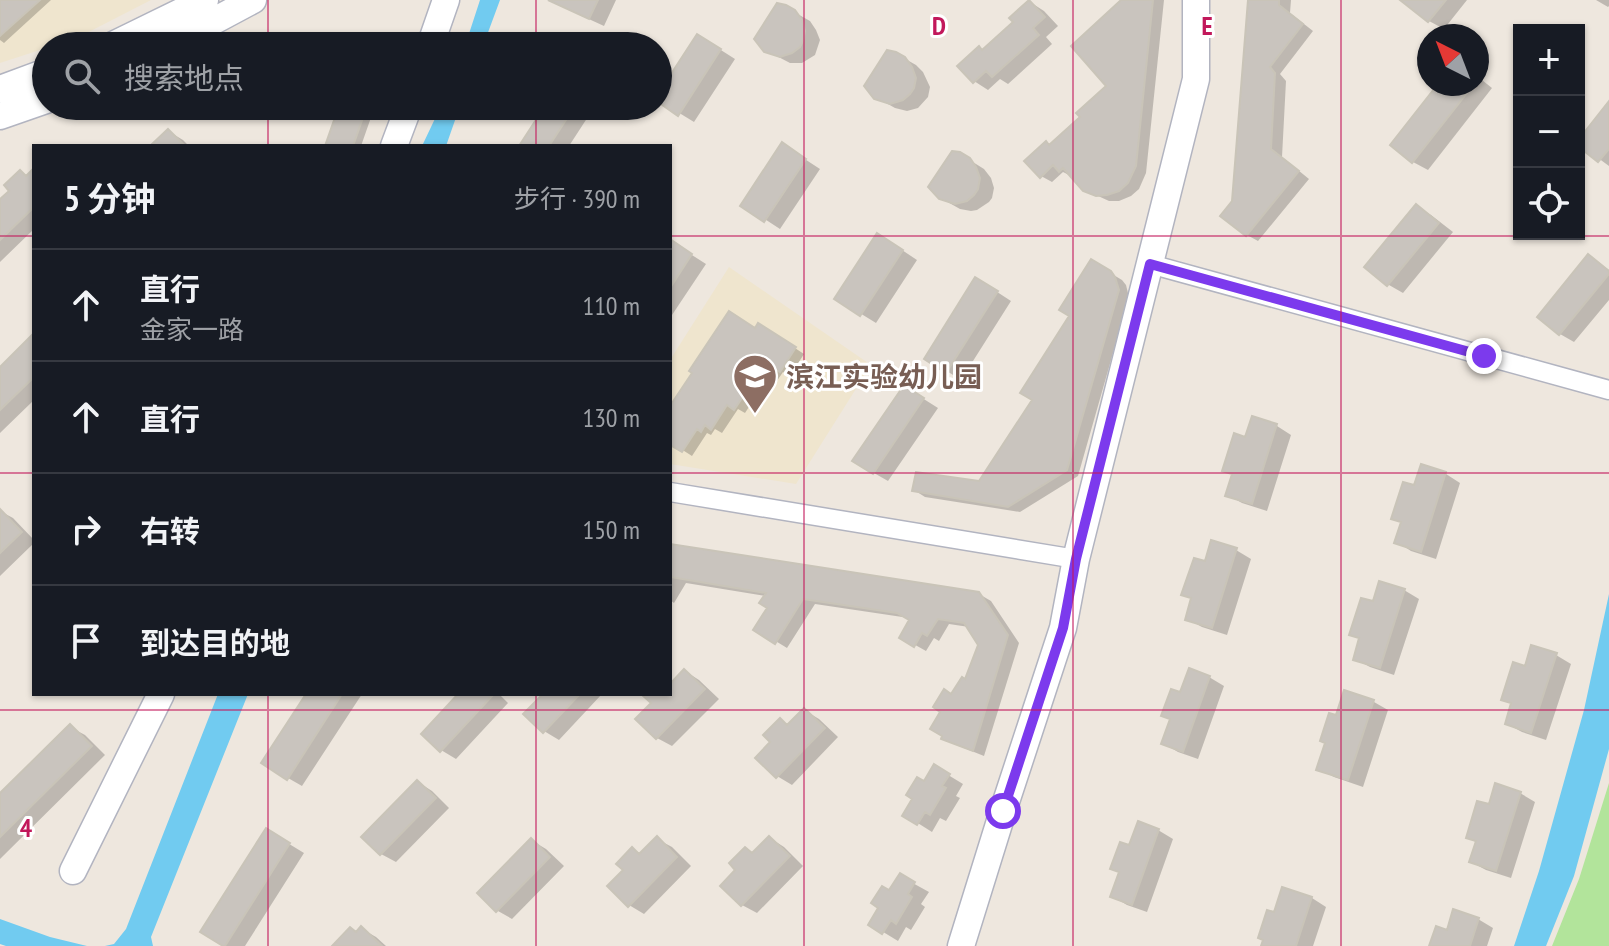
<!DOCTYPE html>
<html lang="zh">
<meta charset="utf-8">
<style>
body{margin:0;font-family:"PT Sans Narrow","Noto Sans SC",sans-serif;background:#242831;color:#f1f3f6}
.controls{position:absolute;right:24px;top:24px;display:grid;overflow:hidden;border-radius:0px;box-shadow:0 2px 6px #0004}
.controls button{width:72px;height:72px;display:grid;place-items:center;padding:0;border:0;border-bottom:2px solid #363941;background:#171b24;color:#f1f3f6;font:40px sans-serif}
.compass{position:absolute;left:1417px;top:24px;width:72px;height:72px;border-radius:50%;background:#171b24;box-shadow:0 2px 6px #0004;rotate:318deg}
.stop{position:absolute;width:24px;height:24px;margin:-18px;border:6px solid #7c3aed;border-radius:50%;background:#fff}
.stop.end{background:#7c3aed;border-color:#fff;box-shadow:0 2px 8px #0008}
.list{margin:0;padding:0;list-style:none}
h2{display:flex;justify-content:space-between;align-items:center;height:104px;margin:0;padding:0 32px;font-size:34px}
h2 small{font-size:26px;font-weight:400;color:#9ea1a6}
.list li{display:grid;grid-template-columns:52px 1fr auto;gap:24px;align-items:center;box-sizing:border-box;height:112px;padding:0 32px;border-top:2px solid #363941}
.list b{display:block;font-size:30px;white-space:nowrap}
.list p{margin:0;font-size:26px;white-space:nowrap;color:#9ea1a6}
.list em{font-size:26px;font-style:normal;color:#9ea1a6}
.icon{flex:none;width:44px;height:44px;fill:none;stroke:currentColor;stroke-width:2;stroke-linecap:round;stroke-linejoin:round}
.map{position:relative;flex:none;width:1609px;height:946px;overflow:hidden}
.search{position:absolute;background:#171b24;box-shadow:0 2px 6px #0004;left:32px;top:32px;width:640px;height:88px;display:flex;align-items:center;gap:20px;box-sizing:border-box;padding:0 28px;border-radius:44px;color:#9ea1a6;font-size:30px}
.panel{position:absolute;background:#171b24;box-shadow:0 2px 6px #0004;left:32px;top:144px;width:640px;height:552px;border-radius:0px}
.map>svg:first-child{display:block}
.education{fill:#efe5ce}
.green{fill:#b2e49b}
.water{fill:#71cbf0}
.shadow{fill:#0003}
.building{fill:#c9c4be;stroke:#c9c4b8;stroke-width:2}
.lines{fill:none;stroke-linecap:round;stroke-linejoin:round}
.street-casing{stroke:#b2b4c0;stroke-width:21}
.secondary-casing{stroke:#b2b4c0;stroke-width:29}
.street{stroke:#fff;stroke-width:18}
.secondary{stroke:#fff;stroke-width:26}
.route{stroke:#7c3aed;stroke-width:10}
.grid{fill:none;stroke:#c2185b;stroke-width:2;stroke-opacity:0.55}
.labels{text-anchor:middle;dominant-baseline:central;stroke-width:6;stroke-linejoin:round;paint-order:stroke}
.education-label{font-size:28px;font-weight:bold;fill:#785e54;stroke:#fff;text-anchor:start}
.grid-label{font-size:26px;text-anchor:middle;font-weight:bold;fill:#c2185b;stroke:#fff;stroke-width:6;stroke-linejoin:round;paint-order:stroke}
</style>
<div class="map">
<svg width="1609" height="946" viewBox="0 0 1609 946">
<rect width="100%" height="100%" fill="#eee7de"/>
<path class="education" d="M0,0h151l-74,38 -25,8h-6v2l-46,15z
M729,267l142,98 -75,119 -126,-20v-104z"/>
<path class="green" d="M1609,783v163h-57l27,-67z"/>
<path class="water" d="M480,0h20l-17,46h-18z
M441,106h19l-14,40h-24z
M1609,594v155l-35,127 -28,70h-32l25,-75 45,-161z
M218,694h30l-97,243 2,9h-48l9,-2 12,-15z
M0,919l50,18 37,9h-81l-6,-2z"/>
<path class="shadow" d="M2,0h49l-47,43 -4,-3v-38z
M568,0h48l-12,26 -24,-11z
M1124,0h40l-18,173 -7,16 -8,7 -12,5h-10l-24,-11 -14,-14 -8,-4 -11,10 -11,-6 9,-30 32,-29 27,-31z
M1250,0h41l-1,13 23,18 -33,43 6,7 -4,76 27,22 -51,62 -11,-6z
M1415,0h52l-23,29 -15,-8 -18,-15z
M1596,0h13v6l-1,1z
M1030,2l14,9 14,15 -12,11 6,7 -44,40 -8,-5 -12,11 -14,-9 9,-30 32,-29z
M785,7l25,14 6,9 4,10 -5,15 -13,8h-12l-25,-13z
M713,45l22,14 -41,63 -36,-22v-2z
M900,56l16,9 7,7 7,15 -2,10 -10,11 -11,3 -12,-3 -16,-9z
M1477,76l15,12 -64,82 -15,-8 -21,-17 49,-61h36z
M1609,104v62l-30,-22z
M341,106h34l-14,40h-34z
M547,106h48l-26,40h-37z
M168,131l15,9 6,6h-36z
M797,154l23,15 -40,60 -37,-24z
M960,154l24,15 7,9 3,10 -2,10 -3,4 -12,8 -6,1 -11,-2 -16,-9z
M34,171v58l-34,33v-60l12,-11 8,-19 8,5z
M1416,206l15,9 22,17 -50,61 -14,-8 -22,-18z
M670,241l36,23 -36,54z
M893,244l24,16 -41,63 -39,-24z
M1589,257l20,13v30l-35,42 -14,-8z
M1092,262l30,18 4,5 3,12 -51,179 -58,36 -95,-15 -11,-7 66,-6 54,-85 38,-83z
M991,288l20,13 -50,79 -35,-22z
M756,330l13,1 35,23 -14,22 -7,-4 -15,22 -8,-4 -15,23 -7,-4 -16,24 -7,-4 -4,6 -4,-2 -15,23 -22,-14v-27z
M34,336v64l-34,33v-63z
M919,396l19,12 -50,73 -14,-8z
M1253,419l24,7 14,9 -24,76 -25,-8 -14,-8 6,-20 -10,-5 22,-31z
M1422,467l24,7 14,9 -24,76 -25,-8 -14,-9 6,-19 -9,-5 22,-30z
M0,511l13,7 21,22v3l-34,33z
M670,547l309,47 12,7 28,42 -35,113 -30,-12 -11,-6 9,-42 14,-14 14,-37 -11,-18 -20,-3 -10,17 -5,-3 -8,13 -25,-14 11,-17 -3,-2 -94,-14 -28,44 -31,-19 14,-21 -4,-12 -80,-13 -12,20 -4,-3z
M1236,550l15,9 -24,76 -25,-8 -15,-8 6,-19 -9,-6 22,-30z
M1404,590l15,9 -25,76 -24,-8 -15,-8 6,-19 -9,-6 22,-30z
M1556,655l15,9 -25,76 -24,-8 -15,-8 6,-20 -9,-5 22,-31z
M685,671l14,9 20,19 -47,47 -15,-8 -19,-19 15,-16 -4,-9h21v-7z
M1209,677l15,9 -26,73 -20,-7 -15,-9 18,-48z
M1345,692l29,10 14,8 -25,77 -29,-10 -15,-8z
M308,694h54l-60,92 -14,-8z
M461,694h38l9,9 -52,56 -15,-9z
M545,694h57l-43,46 -15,-9z
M804,710l15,9 19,18 -46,48 -15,-9 -4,-34 7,-21 9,5z
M70,727l15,8 20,20 -105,104v-63z
M935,767l28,17 -7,12 4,2 -14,23 -6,-3 -8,14 -27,-17z
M418,782l14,9 17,17 -53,54 -15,-8z
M1520,793l15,9 -24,76 -25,-8 -15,-8 6,-19 -9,-6 22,-30z
M1158,830l15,9 -26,73 -20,-7 -15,-9 18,-48z
M770,838l14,9 19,19 -46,47 -15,-8 -4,-35 7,-21 9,5z
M281,839l23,14 -59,93h-19l-23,-15z
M657,839l15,8 19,19 -47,48 -15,-9 -4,-35 8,-21 8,5z
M531,840l15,9 18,17 -52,53 -14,-8 -18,-18z
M900,876l29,16 -8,12 4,3 -14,23 -5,-3 -8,14 -28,-17z
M1283,889l29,9 14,9 -13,39h-50z
M1478,919l15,9 -6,18h-55l16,-13z
M362,929l14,8 10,9h-52l23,-13z"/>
<path class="building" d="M0,0h40l-40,36z
M548,0h50l-9,19z
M1029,0l16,17 -12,11 6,7 -47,42 -6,-6 -13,12 -16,-17 22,-20 3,4 31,-28 -4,-4z
M1121,0h32l-17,166 -8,17 -9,8 -12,4 -11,1 -13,-5 -20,-23 -4,4 -6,-7 -13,13 -16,-17 22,-20 3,4 31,-28 -4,-4 30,-27 -35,-40z
M1248,0h31v5l24,19 -33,43 5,6 -4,76 28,22 -53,65 -26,-20 12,-15z
M1400,0h46l-18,22z
M777,3l9,2 9,5 7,10 3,11 -2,10 -3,6 -8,6 -12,4 -16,-5 -10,-13z
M697,34l24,15 -43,67 -20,-14v-8z
M887,50l9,2 9,5 7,10 4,11 -2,10 -4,6 -7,6 -13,4 -16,-5 -10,-13z
M1438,84h36l-62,79 -22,-18z
M1609,101v48l-11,13 -19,-15v-8z
M339,106h28l-14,40h-28z
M545,106h30l-26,40h-30z
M168,129l17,17h-35z
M782,142l24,17 -42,63 -24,-16z
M952,151l8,1 10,6 6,9 4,11 -2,11 -4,6 -7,6 -12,3 -16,-5 -11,-12z
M34,168v39l-34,33v-41l9,-8 -5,-6 16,-15 6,6z
M1416,204l23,19 -52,63 -23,-19z
M877,233l26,17 -43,66 -26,-17z
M670,239l22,15 -22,34z
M1588,254l21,17v3l-50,61 -22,-18z
M1091,259l20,12 4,6 4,13 -52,180 -59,37 -96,-16 4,-19 63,9 53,-81 -12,-7 49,-77 -10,-6z
M975,277l23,14 -52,82 -22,-14z
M729,311l26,17 3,-5 38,24 -16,25 -7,-5 -15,23 -8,-4 -16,24 -7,-5 -16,25 -6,-5 -4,7 -4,-3 -15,23 -12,-7v-39l22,-33 -3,-2z
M34,333v44l-34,33v-43z
M904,385l20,13 -51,76 -21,-13z
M1252,416l25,8 -25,80 -27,-8 7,-22 -10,-3 12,-38 11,4z
M1421,464l25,8 -25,80 -27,-9 7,-21 -10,-3 12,-37 11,3z
M0,509l22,23 -22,21z
M1211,540l26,8 -25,80 -27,-8 6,-22 -10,-3 13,-37 11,3z
M670,544l309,48 29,43 -35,116 -32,-12 1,-3 -12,-7 10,-17 -7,-5 11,-18 7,5 11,-17 3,2 13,-34 -14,-22 -26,-4 -11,17 -5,-3 -8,14 -15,-9 10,-18 -12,-7 -94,-14 -28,45 -22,-14 14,-22 -8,-5 7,-10 -96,-16z
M1379,581l26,8 -25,79 -27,-8 6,-22 -10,-3 12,-37 12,3z
M1531,645l26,8 -26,80 -26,-9 6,-21 -10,-3 12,-38 12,4z
M1189,668l21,8 -27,76 -22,-8 9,-25 -9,-3 10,-27 9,3z
M684,669l21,20 -49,50 -21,-20 16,-16 -10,-9h29v-10z
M1344,690l30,10 -26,80 -32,-10 9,-27 -5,-2 9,-28 7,2z
M306,694h36l-55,86 -26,-17z
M458,694h36l-54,58 -19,-18z
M543,694h37l-37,39 -20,-19z
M804,708l21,20 -49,50 -21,-20 15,-16 -7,-7 17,-17 7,7z
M70,724l22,22 -92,91v-44z
M934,764l16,10 -8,12 4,2 -16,27 -5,-3 -8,13 -15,-9 10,-17 -6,-4 11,-18 7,4z
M417,780l19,18 -56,57 -19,-18z
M1495,783l26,9 -25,79 -27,-9 7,-21 -10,-3 11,-37 12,3z
M1138,821l21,8 -27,76 -22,-8 9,-25 -9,-3 10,-27 9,3z
M266,828l24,15 -65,103h-2l-23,-14z
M657,836l20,21 -49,50 -21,-21 16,-16 -7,-6 16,-17 7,7z
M769,836l21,20 -49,50 -21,-20 15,-16 -6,-7 16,-16 7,6z
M531,838l19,19 -54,55 -19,-19z
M900,873l15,9 -7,12 4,3 -16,27 -5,-4 -9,14 -14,-9 10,-17 -7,-5 11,-17 7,4z
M1282,887l30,10 -16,49h-35l2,-6 -5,-2 9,-28 7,2z
M1453,909l26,9 -9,28h-41l7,-20 11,4z
M361,926l21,20h-50l18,-19 6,5z"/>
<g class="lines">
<g class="street-casing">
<path id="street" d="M1150,264l459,126
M670,492l406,67"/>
</g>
<g class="secondary-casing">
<path id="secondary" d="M111,46l94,-46
M167,46l86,-46
M430,46l16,-46
M0,89l46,-17
M0,116l46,-16
M394,146l15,-40
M73,871l88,-177
M961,946l42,-135 60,-183 13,-69 120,-480v-79"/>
</g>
<use href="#street" class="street"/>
<use href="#secondary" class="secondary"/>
</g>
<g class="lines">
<path class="route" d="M1003,811l60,-183 13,-69 74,-295 334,92"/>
</g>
<path class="grid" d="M268,0v46M536,0v46M804,0v946M1073,0v946M1341,0v946M268,106v40M536,106v40M0,236h34M670,236h939M0,473h34M670,473h939M268,694v252M536,694v252M0,710h1609"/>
<defs>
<g id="school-pin" transform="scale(2.3)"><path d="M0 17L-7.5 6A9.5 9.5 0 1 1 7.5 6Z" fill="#8d6e63" stroke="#fff"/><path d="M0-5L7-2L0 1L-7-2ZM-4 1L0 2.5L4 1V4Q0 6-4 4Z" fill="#fff"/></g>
</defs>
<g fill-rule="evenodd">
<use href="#school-pin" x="755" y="376"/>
</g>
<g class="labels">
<g class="education-label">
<text x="786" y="376">滨江实验幼儿园</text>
</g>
</g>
<g class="grid-label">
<text x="939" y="35">D</text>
<text x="1207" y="35">E</text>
<text x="26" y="837">4</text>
</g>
</svg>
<div class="controls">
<button>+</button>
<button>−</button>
<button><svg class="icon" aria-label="locate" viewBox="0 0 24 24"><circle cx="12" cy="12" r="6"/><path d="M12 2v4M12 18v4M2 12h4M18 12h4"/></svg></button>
</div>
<svg class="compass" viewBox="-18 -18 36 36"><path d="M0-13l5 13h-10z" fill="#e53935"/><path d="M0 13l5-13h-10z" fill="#9ea1a6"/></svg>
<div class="stop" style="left:1003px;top:811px"></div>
<div class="stop end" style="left:1484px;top:356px"></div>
<div class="search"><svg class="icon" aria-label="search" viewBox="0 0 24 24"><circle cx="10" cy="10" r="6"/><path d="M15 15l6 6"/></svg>搜索地点</div>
<section class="panel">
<h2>5 分钟<small>步行 · 390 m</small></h2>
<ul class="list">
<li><svg class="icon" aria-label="ahead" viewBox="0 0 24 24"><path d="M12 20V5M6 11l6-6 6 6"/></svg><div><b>直行</b><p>金家一路</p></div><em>110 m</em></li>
<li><svg class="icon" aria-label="ahead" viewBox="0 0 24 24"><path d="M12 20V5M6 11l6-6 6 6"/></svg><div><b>直行</b></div><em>130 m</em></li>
<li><svg class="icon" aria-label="right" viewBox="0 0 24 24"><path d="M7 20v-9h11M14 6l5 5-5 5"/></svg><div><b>右转</b></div><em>150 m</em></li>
<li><svg class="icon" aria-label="arrive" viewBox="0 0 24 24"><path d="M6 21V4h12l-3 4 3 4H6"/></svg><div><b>到达目的地</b></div></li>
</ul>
</section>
</div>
